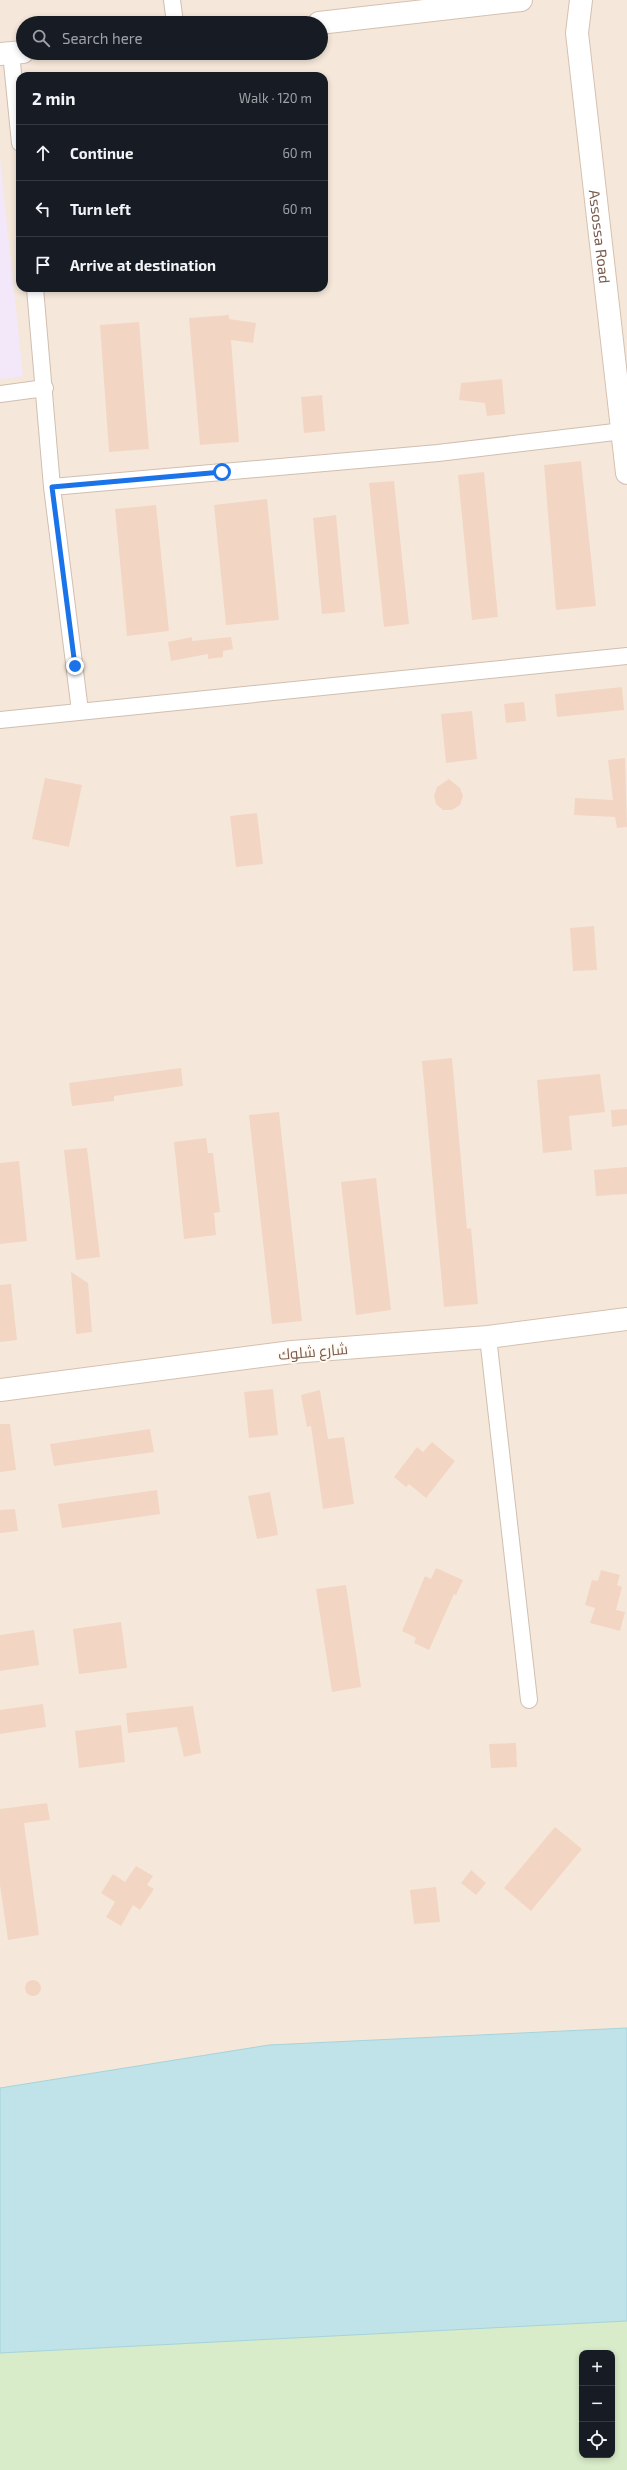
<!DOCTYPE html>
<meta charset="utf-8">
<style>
body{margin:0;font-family:"Exo 2",Cairo,sans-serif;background:#20242c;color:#f1f3f6}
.controls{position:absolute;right:12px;bottom:12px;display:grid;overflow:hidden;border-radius:8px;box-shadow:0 2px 6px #0003}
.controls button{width:36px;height:36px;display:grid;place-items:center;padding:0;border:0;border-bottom:1px solid #363941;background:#171b24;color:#f1f3f6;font:20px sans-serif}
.stop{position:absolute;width:12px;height:12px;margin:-9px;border:3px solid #1a73e8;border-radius:50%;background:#fff}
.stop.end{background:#1a73e8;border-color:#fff;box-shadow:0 1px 4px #0008}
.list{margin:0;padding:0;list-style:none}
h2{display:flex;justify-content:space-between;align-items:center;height:52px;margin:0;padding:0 16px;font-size:17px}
h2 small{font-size:13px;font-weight:400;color:#9ea1a6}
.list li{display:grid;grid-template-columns:26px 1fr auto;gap:12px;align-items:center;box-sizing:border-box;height:56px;padding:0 16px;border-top:1px solid #363941}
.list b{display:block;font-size:15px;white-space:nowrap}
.list em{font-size:13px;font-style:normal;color:#9ea1a6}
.icon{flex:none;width:22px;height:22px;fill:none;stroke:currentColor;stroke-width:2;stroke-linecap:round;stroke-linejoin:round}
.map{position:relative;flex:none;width:627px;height:2470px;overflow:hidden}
.search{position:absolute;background:#171b24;box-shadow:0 2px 6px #0003;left:16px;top:16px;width:312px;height:44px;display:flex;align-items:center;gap:10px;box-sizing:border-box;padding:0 14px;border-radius:22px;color:#9ea1a6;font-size:15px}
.panel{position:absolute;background:#171b24;box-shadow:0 2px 6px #0003;left:16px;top:72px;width:312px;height:220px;border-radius:12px}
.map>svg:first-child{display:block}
.residential{fill:#f5e8da;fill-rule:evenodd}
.education{fill:#f3e8fa}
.green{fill:#d8ecc9;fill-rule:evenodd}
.water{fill:#bfe3e8;stroke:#a5d3da}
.building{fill:#f3d5c3}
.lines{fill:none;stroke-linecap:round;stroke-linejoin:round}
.street-casing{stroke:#d1beb0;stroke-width:18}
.secondary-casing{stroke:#d6c0b0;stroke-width:24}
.street{stroke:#fff;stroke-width:16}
.secondary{stroke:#fff;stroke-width:22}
.route{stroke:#1a73e8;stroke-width:5}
.labels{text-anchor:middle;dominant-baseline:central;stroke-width:3.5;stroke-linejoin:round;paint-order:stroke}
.street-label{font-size:15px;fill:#7a5c4d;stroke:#fffaf3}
</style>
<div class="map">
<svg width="627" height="2470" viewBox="0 0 627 2470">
<rect width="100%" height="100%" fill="#fdf6ec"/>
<path class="residential" d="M0,0h627v2028l-358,17 -269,43zM23,23h298v30h-298zM20,76h304v212h-304z"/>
<path class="education" d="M0,159l23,217 -23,3z"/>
<path class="green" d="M627,2321v149h-627v-117zM582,2353h30v102h-30z"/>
<path class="water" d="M627,2028v293l-627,32v-265l269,-43z"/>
<path class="building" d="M229,315v4l27,4 -3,20 -22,-3 8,102 -39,3 -11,-127z
M139,322l10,127 -40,3 -9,-127z
M502,379l3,35 -18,2 -2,-13 -26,-3 2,-17z
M322,395l3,36 -21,2 -3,-36z
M581,461l15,145 -40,4 -12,-145z
M484,472l14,145 -26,3 -14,-145z
M394,481l15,143 -25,3 -15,-144z
M267,499l12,121 -53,5 -12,-120z
M156,505l13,126 -42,5 -12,-127z
M336,515l9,97 -23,2 -9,-96z
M192,637v4l39,-4 2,12 -10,2v6l-15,2v-5l-37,7 -3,-19z
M622,687l2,23 -67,7 -2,-23z
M524,702l2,19 -20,2 -2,-19z
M472,711l5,48 -31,4 -5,-49z
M625,758l2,69 -10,1 -2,-11 -41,-2 1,-17 38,2 -5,-40z
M45,778l37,7 -13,62 -37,-8z
M449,779l11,9 3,8 -3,9 -8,5h-9l-7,-6 -2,-8 3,-9z
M257,813l6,51 -27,3 -6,-51z
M594,926l3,44 -24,1 -3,-43z
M452,1058l15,171 4,-1 7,76 -34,3 -22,-246z
M181,1068l2,18 -69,10v5l-42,5 -3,-23z
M600,1074l5,38 -36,4 3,34 -29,3 -6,-73z
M627,1109v16l-15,2 -1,-17z
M279,1112l23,209 -30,3 -23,-209z
M206,1138l2,15h5l7,59 -6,1 2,22 -32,4 -10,-97z
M87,1148l13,109 -24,3 -12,-110z
M19,1161l8,80 -27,3v-81z
M627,1167v27l-31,2 -2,-26z
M376,1178l15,132 -35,5 -15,-133z
M71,1272l17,11 4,49 -16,2z
M11,1284l6,56 -17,2v-57z
M273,1389l5,46 -29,3 -5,-46z
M320,1390l8,49 16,-2 10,67 -31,5 -12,-83 -4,1 -6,-32z
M0,1424h10l6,46 -16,2z
M150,1429l4,23 -100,14 -4,-22z
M432,1442l23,19 -29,37 -17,-14 -3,3 -12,-10 23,-30 6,5z
M157,1490l3,24 -98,14 -4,-24z
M270,1492l8,43 -21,4 -9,-43z
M15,1509l3,22 -18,2v-23z
M436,1568l27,12 -7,15 -2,-1 -25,56 -15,-7 2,-5 -14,-7 23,-55 6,3z
M601,1570l19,5 -3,10 5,2 -6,23 9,2 -5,19 -30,-8 5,-15 -10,-3 7,-25 6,1z
M346,1585l15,102 -29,5 -16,-103z
M121,1622l6,46 -48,6 -6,-45z
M34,1630l5,35 -39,6v-36z
M43,1704l3,23 -46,7v-24z
M193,1706l8,47 -17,4 -7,-30 -49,6 -2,-20z
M121,1725l4,37 -46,6 -4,-37z
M516,1743l1,24 -26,1 -2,-24z
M47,1803l3,17 -26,3 15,112 -31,5 -8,-55v-76z
M555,1827l27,22 -51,62 -27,-23z
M136,1866l17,10 -6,9 7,4 -14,21 -7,-5 -12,21 -15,-9 9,-15 -14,-9 12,-19 12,8z
M471,1870l15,13 -10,12 -15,-12z
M436,1887l4,35 -26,2 -4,-34z
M25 1988a8 8 0 1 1 16 0a8 8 0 1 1-16 0Z"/>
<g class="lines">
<g class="street-casing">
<path id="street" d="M172,0l3,23
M11,53l9,90
M35,288l17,199 28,224
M0,394l45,-6
M52,487l386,-34 185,-22
M0,720l627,-64
M488,1337l41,363"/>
</g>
<g class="secondary-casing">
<g id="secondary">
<path id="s1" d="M581,0l-4,33 50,440"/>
<path d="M319,23l202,-23"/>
<path d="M0,54l23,-2"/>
<path d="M0,1390l292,-38 196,-15 139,-18"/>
</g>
</g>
<use href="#street" class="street"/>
<use href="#secondary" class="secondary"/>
</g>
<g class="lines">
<path class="route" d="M75,666l-23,-179 170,-15"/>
</g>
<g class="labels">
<g class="street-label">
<text stroke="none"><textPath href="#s1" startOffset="238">Assossa Road</textPath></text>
<text transform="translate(313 1351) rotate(-5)">شارع شلوك</text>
</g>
</g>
</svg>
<div class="controls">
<button>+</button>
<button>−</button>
<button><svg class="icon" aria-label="locate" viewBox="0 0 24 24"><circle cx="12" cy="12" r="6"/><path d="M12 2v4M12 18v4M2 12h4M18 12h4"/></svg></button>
</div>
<div class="stop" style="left:222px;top:472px"></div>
<div class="stop end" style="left:75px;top:666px"></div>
<div class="search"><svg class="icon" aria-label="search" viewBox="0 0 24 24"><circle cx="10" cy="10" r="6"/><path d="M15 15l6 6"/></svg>Search here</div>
<section class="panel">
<h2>2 min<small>Walk · 120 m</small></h2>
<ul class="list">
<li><svg class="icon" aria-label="ahead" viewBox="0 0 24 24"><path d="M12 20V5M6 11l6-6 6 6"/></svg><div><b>Continue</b></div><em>60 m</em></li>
<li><svg class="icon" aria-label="left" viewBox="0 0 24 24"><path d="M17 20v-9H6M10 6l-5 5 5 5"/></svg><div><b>Turn left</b></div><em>60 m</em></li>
<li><svg class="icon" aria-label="arrive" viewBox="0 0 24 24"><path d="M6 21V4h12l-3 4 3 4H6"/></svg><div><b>Arrive at destination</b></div></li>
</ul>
</section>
</div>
